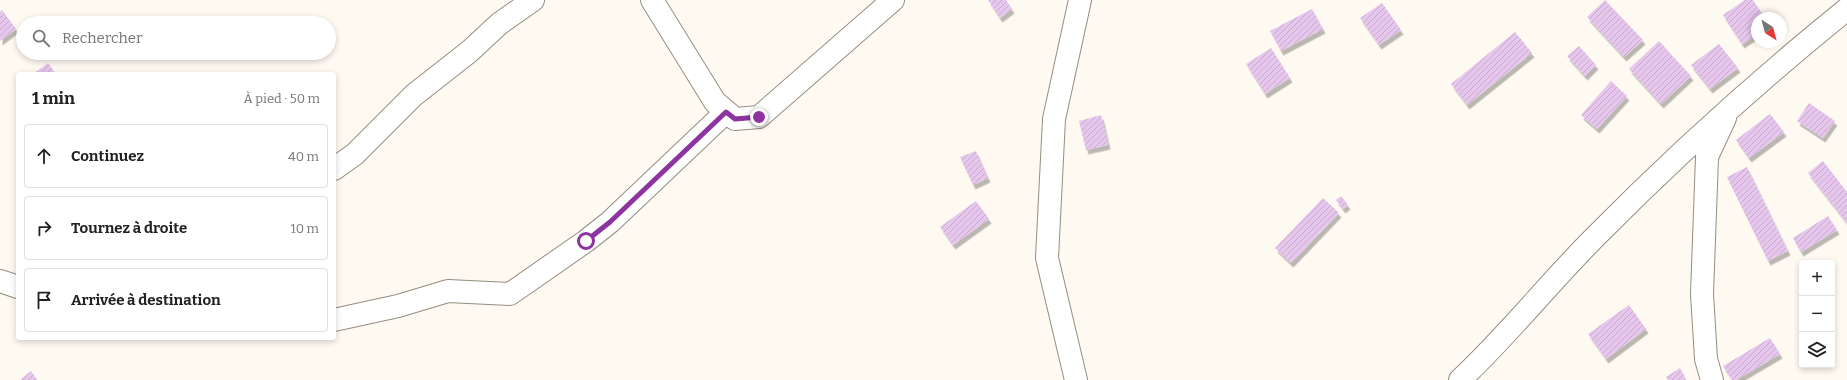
<!DOCTYPE html>
<html lang="fr">
<meta charset="utf-8">
<style>
body{margin:0;font-family:Bitter,serif;background:#f6f6f6;color:#222}
.controls{position:absolute;right:12px;bottom:12px;display:grid;overflow:hidden;border-radius:4px;box-shadow:0 2px 6px #0003}
.controls button{width:36px;height:36px;display:grid;place-items:center;padding:0;border:0;border-bottom:1px solid #e0e0e0;background:#fff;color:#222;font:20px sans-serif}
.compass{position:absolute;left:1751px;top:12px;width:36px;height:36px;border-radius:50%;background:#fff;box-shadow:0 2px 6px #0003;rotate:144deg}
.stop{position:absolute;width:12px;height:12px;margin:-9px;border:3px solid #8d34a0;border-radius:50%;background:#fff}
.stop.end{background:#8d34a0;border-color:#fff;box-shadow:0 1px 4px #0008}
.list{margin:0;padding:0;list-style:none}
h2{display:flex;justify-content:space-between;align-items:center;height:52px;margin:0;padding:0 16px;font-size:17px}
h2 small{font-size:13px;font-weight:400;color:#767676}
.list li{display:grid;grid-template-columns:26px 1fr auto;gap:12px;align-items:center;box-sizing:border-box;height:64px;margin:0 8px 8px;padding:0 8px;border:1px solid #e0e0e0;border-radius:4px}
.list b{display:block;font-size:15px;white-space:nowrap}
.list em{font-size:13px;font-style:normal;color:#767676}
.icon{flex:none;width:22px;height:22px;fill:none;stroke:currentColor;stroke-width:2;stroke-linecap:round;stroke-linejoin:round}
.map{position:relative;flex:none;width:1847px;height:380px;overflow:hidden}
.search{position:absolute;background:#fff;box-shadow:0 2px 6px #0003;left:16px;top:16px;width:320px;height:44px;display:flex;align-items:center;gap:10px;box-sizing:border-box;padding:0 14px;border-radius:22px;color:#767676;font-size:15px}
.panel{position:absolute;background:#fff;box-shadow:0 2px 6px #0003;left:16px;top:72px;width:320px;height:268px;border-radius:4px}
.map>svg:first-child{display:block}
.building{fill:url(#building-hatch);filter:url(#shadow)}
.lines{fill:none;stroke-linecap:round;stroke-linejoin:round}
.street-casing{stroke:#948e81;stroke-width:24}
.street{stroke:#fff;stroke-width:22}
.route{stroke:#8d34a0;stroke-width:5}
</style>
<div class="map">
<svg width="1847" height="380" viewBox="0 0 1847 380">
<defs>
<pattern id="building-hatch" width="6" height="6" patternUnits="userSpaceOnUse"><rect width="6" height="6" fill="#e6c6ed"/><path d="M-1 1l2-2M0 6l6-6M5 7l2-2" fill="none" stroke="#c6abcc"/></pattern>
<filter id="shadow"><feDropShadow dx="2.5" dy="4.5" stdDeviation="0" flood-color="#0004"/></filter>
</defs>
<rect width="100%" height="100%" fill="#fefaf2"/>
<path class="building" d="M988,0h18l6,9 -12,9z
M1605,0l38,40 -19,17 -37,-40z
M1745,0h8l12,18h-8v16l-15,10 -19,-29z
M1382,3l19,27 -22,15 -19,-27z
M1312,9l11,20 -42,22 -11,-20z
M2,10l14,19 -16,12v-29z
M1515,32l17,21 -65,52 -16,-21z
M1659,41l32,35 -30,28 -32,-35z
M1719,44l19,24 -28,21 -19,-24z
M1579,46l17,19 -11,11 -18,-20z
M1271,48l19,30 -25,16 -19,-30z
M48,63l8,11h-23z
M1611,81l16,15 -30,33 -16,-14z
M1809,103l26,18 -12,17 -26,-17z
M1770,114l14,18 -35,26 -13,-18z
M1101,115l7,30 -22,5 -7,-29z
M976,151l12,27 -15,7 -13,-28z
M1823,161l24,31v31l-39,-50z
M1747,167l41,84 -20,10 -41,-84z
M1341,196l7,9 -5,4 -7,-9z
M1323,198l16,15 -48,50 -16,-15z
M976,201l13,18 -36,26 -13,-18z
M1828,216l9,14 -36,22 -8,-14z
M1629,305l17,24 -40,30 -18,-25z
M1770,338l10,16 -44,26h-4l-9,-14z
M1680,368l6,12h-18l-2,-3z
M31,371l6,9h-17z"/>
<g class="lines">
<g class="street-casing">
<path id="street" d="M652,0l63,102 20,17 24,-2 134,-117
M334,169l21,-15 59,-59 56,-44 29,-27 34,-24
M0,281l18,6
M334,320l64,-14 50,-15 62,3 76,-53 24,-19 116,-110
M1076,380l-29,-122 7,-139 26,-119
M1460,380c48,-45 89,-97 135,-143 80,-81 164,-157 252,-228
M1712,380l-6,-21 -4,-65 5,-137 18,-39"/>
</g>
<use href="#street" class="street"/>
</g>
<g class="lines">
<path class="route" d="M586,241l24,-19 116,-110 9,7 24,-2"/>
</g>
</svg>
<div class="controls">
<button>+</button>
<button>−</button>
<button><svg class="icon" aria-label="layers" viewBox="0 0 24 24"><path d="M12 4l9 5-9 5-9-5zM3 14l9 5 9-5"/></svg></button>
</div>
<svg class="compass" viewBox="-18 -18 36 36"><path d="M0-13l5 13h-10z" fill="#e53935"/><path d="M0 13l5-13h-10z" fill="#767676"/></svg>
<div class="stop" style="left:586px;top:241px"></div>
<div class="stop end" style="left:759px;top:117px"></div>
<div class="search"><svg class="icon" aria-label="search" viewBox="0 0 24 24"><circle cx="10" cy="10" r="6"/><path d="M15 15l6 6"/></svg>Rechercher</div>
<section class="panel">
<h2>1 min<small>À pied · 50 m</small></h2>
<ul class="list">
<li><svg class="icon" aria-label="ahead" viewBox="0 0 24 24"><path d="M12 20V5M6 11l6-6 6 6"/></svg><div><b>Continuez</b></div><em>40 m</em></li>
<li><svg class="icon" aria-label="right" viewBox="0 0 24 24"><path d="M7 20v-9h11M14 6l5 5-5 5"/></svg><div><b>Tournez à droite</b></div><em>10 m</em></li>
<li><svg class="icon" aria-label="arrive" viewBox="0 0 24 24"><path d="M6 21V4h12l-3 4 3 4H6"/></svg><div><b>Arrivée à destination</b></div></li>
</ul>
</section>
</div>
